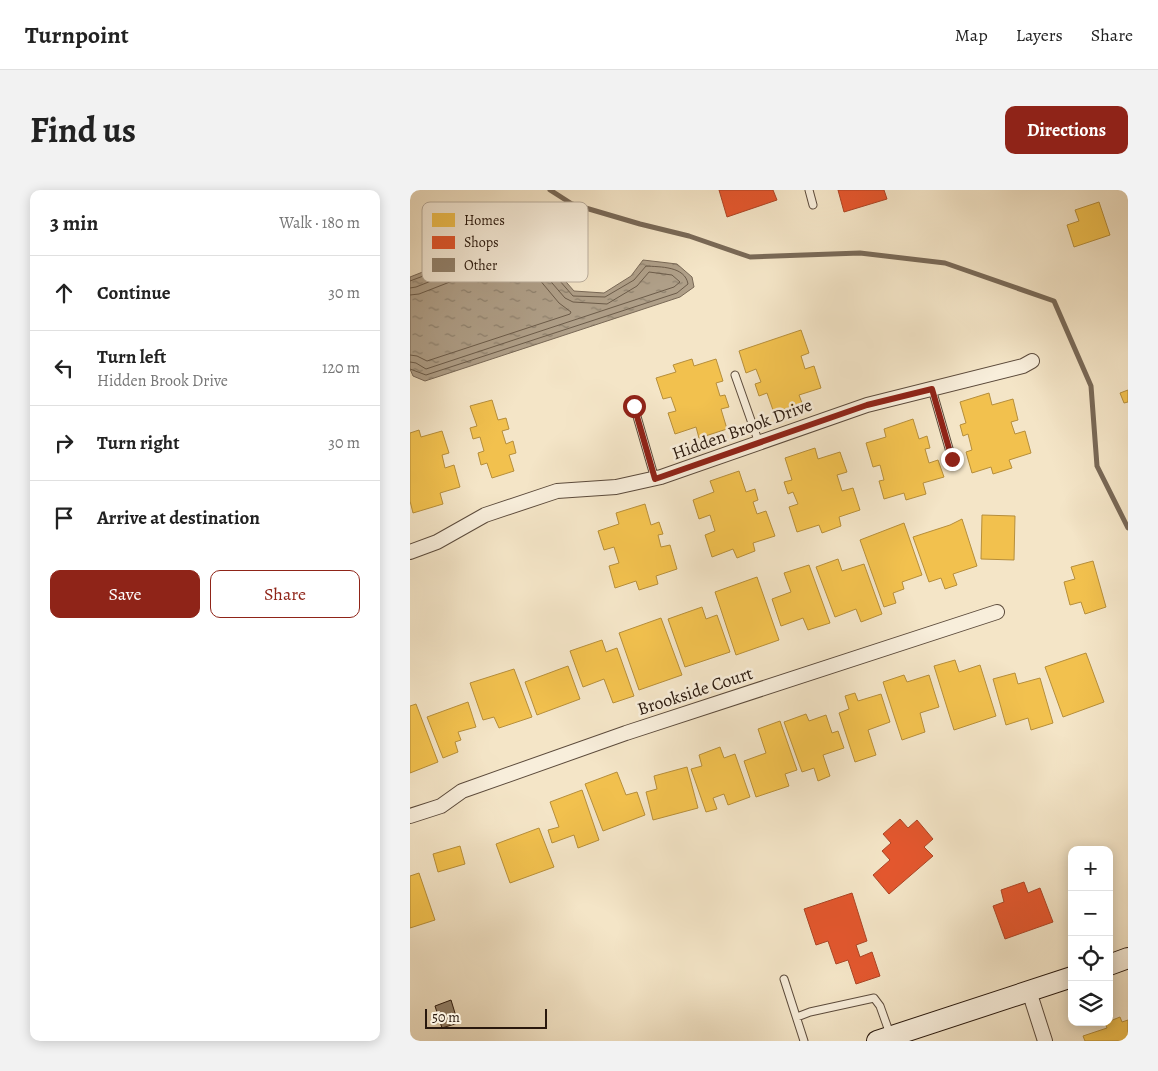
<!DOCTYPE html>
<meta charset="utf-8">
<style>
body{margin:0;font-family:Alegreya,serif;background:#f2f2f2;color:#222}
.controls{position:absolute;right:15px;bottom:15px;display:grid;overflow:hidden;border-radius:10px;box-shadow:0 2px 12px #0003}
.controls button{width:45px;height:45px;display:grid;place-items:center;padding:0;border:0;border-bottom:1px solid #e0e0e0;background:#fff;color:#222;font:25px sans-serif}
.scale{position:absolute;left:15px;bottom:12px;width:122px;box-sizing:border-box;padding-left:5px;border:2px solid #29180d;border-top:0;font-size:14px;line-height:18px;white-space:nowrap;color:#29180d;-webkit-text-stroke:4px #f8eedb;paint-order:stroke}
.stop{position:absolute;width:15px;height:15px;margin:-11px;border:4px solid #8f2418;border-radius:50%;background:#fff}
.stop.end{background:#8f2418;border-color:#fff;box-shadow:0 1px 5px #0008}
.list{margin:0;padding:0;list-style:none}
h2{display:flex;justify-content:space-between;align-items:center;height:65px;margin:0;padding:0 20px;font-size:21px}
h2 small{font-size:16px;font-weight:400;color:#767676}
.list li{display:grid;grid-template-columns:32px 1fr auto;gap:15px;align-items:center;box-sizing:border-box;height:75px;padding:0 20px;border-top:1px solid #e0e0e0}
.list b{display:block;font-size:19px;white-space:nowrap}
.list p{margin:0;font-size:16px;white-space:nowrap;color:#767676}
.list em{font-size:16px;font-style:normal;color:#767676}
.actions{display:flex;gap:10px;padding:15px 20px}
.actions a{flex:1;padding:11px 0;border:1px solid #8f2418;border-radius:10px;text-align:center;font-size:18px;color:#8f2418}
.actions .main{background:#8f2418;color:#fff}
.icon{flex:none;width:28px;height:28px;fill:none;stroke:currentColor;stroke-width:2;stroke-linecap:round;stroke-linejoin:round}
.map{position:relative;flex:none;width:718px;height:851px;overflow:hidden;border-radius:10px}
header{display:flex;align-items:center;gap:30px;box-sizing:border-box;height:70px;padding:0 25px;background:#fff;border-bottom:1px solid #e0e0e0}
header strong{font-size:24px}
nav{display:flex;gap:28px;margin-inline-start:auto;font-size:18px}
.intro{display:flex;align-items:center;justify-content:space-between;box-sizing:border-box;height:120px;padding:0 30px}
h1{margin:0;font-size:35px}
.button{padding:12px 22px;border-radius:10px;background:#8f2418;color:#fff;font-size:18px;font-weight:700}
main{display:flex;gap:30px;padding:0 30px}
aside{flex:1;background:#fff;border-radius:10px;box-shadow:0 2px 12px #0003}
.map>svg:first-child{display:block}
.water{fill:url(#water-ripples);stroke:#796957}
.homes{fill:#f2c14e;stroke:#b68e3a}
.shops{fill:#e4572e;stroke:#ac4424}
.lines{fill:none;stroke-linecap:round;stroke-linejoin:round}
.shore{stroke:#6c5c4a;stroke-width:1}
.stream{stroke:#796957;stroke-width:5}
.building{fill:#93836e;stroke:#29180d}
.lane-casing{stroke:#5c4b3c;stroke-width:9}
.street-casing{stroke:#5c4b3c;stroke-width:16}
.secondary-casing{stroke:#29180d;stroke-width:22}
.lane{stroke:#f8eedb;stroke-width:7}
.street{stroke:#f8eedb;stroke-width:14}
.secondary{stroke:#f8eedb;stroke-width:20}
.route{stroke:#8f2418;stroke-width:6}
.labels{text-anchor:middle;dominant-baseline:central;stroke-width:5;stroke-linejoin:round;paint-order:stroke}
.street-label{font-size:18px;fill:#29180d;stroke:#f8eedb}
.key{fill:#f8eedb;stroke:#baae9d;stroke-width:1}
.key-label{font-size:14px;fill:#29180d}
</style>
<header>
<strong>Turnpoint</strong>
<nav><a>Map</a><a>Layers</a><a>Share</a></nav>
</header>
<div class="intro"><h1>Find us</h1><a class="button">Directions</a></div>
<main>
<aside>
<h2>3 min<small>Walk · 180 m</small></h2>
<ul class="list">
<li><svg class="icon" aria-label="ahead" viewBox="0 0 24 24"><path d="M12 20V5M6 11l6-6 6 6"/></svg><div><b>Continue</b></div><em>30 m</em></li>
<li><svg class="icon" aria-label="left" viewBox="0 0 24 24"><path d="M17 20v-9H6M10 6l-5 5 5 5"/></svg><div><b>Turn left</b><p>Hidden Brook Drive</p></div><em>120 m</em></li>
<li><svg class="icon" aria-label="right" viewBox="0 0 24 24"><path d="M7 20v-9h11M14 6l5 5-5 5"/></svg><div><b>Turn right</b></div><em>30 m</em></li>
<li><svg class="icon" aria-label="arrive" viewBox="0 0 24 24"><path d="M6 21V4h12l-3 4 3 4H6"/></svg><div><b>Arrive at destination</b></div></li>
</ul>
<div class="actions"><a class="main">Save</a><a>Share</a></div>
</aside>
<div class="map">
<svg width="718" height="851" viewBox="0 0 718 851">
<defs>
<pattern id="water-ripples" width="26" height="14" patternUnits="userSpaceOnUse" patternTransform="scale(1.25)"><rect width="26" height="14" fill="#af9f88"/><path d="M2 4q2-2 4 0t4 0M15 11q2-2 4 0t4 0" fill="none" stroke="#8e816e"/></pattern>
</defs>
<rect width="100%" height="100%" fill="#f4e5c7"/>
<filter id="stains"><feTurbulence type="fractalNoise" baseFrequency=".004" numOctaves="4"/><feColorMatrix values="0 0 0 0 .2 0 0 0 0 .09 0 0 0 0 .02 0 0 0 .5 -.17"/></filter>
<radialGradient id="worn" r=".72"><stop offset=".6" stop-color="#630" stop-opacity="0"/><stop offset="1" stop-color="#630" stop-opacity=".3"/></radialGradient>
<path class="water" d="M104,46l19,8 41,47 30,2 27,-17 12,-16 34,4 15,13 2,10 -14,10 -255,84 -12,-5 -3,-7v-92z"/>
<path class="homes" d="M689,12l11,33 -36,12 -7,-22 12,-4 -4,-11z
M391,140l8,23 -8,3 4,13 9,-3 7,22 -22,7 3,8 -28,10 -7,-20 -8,3 -4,-12 6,-2 -5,-13 -10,4 -7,-22z
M282,169l2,7 22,-7 7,22 -7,2 4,13 5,-1 4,12 -8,2 6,20 -28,9 -3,-11 -21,7 -7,-21 8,-2 -5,-14 -8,2 -7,-21 20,-6 -3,-7z
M718,200v12l-4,1 -4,-10z
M579,203l3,12 21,-6 5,21 -7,2 4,12 10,-3 6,22 -22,7 3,8 -19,6 -2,-7 -19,6 -6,-21 6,-2 -4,-16 -5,2 -3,-11 6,-2 -6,-21z
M82,210l6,20 8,-2 3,11 -7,2 4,13 7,-3 3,12 -7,2 5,16 -22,7 -5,-15 -6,2 -3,-12 6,-2 -4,-14 -7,2 -3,-11 7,-2 -7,-20z
M503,229l6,20 8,-3 3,12 -5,1 4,14 9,-3 6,17 -21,6 3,11 -20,6 -2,-7 -20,6 -5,-18 5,-1 -4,-15 -7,2 -7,-24 20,-6 -2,-8z
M9,240l2,7 21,-6 7,22 -7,2 3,13 9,-3 6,22 -20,6 3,11 -30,9 -3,-12v-68z
M405,258l3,11 22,-7 7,20 -10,3 5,16 11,-3 7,22 -21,7 2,9 -19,7 -3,-8 -22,7 -8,-25 9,-3 -5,-12 -5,2 -4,-12 8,-2 -7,-22z
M329,281l7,21 9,-3 3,11 -5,2 4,12 9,-3 9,25 -22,7 2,8 -18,7 -4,-9 -21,8 -7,-22 10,-4 -5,-16 -11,4 -6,-19 21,-8 -4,-11z
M235,314l6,21 8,-3 4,12 -5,1 3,12 9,-2 7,24 -21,7 2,8 -19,6 -3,-9 -21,7 -6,-22 10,-3 -5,-16 -10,3 -6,-19 21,-7 -3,-11z
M572,325l33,1 -1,44 -33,-1z
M552,329l15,47 -24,8 4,11 -12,4 -4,-11 -12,4 -16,-45 37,-12z
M494,333l18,52 -20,7 2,7 -11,4 3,10 -12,4 -24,-67z
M428,369l4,12 22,-7 18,50 -21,8 -5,-13 -21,8 -19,-50z
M683,371l13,46 -21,7 -4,-12 -11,3 -6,-23 11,-3 -4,-12z
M399,375l21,58 -22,7 -5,-12 -22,8 -9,-27 19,-7 -7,-19z
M347,387l22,63 -43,15 -21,-63z
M292,417l4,12 11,-4 13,37 -45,15 -17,-48z
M251,428l21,57 -43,15 -20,-57z
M192,450l4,12 11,-4 17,48 -21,7 -9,-24 -21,8 -13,-36z
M676,463l18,49 -41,15 -18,-50z
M545,470l4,12 21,-7 16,51 -42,14 -20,-64z
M158,476l12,33 -43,16 -12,-33z
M104,479l18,48 -33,11 -5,-11 -11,3 -13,-37z
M605,483l3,11 22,-6 13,45 -22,7 -3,-12 -22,7 -13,-46z
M494,485l3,7 22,-7 10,32 -19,6 5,19 -23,8 -19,-58z
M445,503l3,8 23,-7 9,28 -22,8 8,25 -21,7 -16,-49 10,-4 -4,-13z
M58,512l8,25 -18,5 3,8 -6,2 3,10 -15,6 -16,-41z
M6,514l22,58 -28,11v-67z
M396,524l3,7 17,-6 6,18 6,-2 6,17 -21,7 7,21 -12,5 -4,-13 -12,4 -18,-50z
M370,531l17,49 -12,4 4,12 -33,11 -12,-36 22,-8 -8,-24z
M310,557l4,11 11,-4 15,43 -22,8 -4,-11 -11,4 4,11 -11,3 -15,-43 11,-3 -3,-11z
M277,577l11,41 -45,12 -7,-28 11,-3 -3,-13z
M207,582l9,23 11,-3 8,23 -42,16 -18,-47z
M172,600l17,50 -21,8 -4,-13 -22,8 -4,-13 11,-3 -9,-25z
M129,638l15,39 -44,16 -14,-39z
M50,656l5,18 -27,8 -5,-18z
M9,683l16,47 -25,8v-52z
M710,827l2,5 6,-2v21h-43l-2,-5 24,-8 -2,-5z"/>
<path class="shops" d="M309,0h54l4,10 -50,17z
M428,0h46l3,9 -43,13z
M490,629l8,9 9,-8 16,19 -9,8 9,9 -44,38 -16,-19 17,-15 -8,-9 9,-8 -8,-9z
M614,692l4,11 12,-5 13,34 -48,17 -12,-33 11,-4 -3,-12z
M442,703l15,48 -11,4 4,12 12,-5 8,24 -24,8 -8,-24 -12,4 -8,-23 -12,4 -12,-36z"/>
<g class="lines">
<path class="shore" d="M0,91l104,-39 17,6 42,48 32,1 29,-17 12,-14c14,1 39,0 42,18l-11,9 -251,82 -16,-6
M0,98l6,-1 98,-39 13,6 38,44 8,4 34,2 30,-18 12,-14 23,3 8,7 -6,5 -248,82 -10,-6 -6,-1
M0,105l9,-1 95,-37 9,3 36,43 12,9 -1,2 -143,47 -10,-5 -7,-1"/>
<path class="stream" d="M140,0l22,14 68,20 49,12 61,21 110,-4 85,10 109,38 37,85 6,80 31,62"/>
</g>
<path class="building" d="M41,810l7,23 -16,5 -7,-22z"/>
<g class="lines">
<g class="lane-casing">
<path id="lane" d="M399,0l4,15
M325,185l24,68
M522,199l20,70
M224,216l21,73
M374,789l20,62
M387,827l13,-5 64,-14 6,8 10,28"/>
</g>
<g class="street-casing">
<path id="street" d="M0,362l27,-10 48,-27 72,-24 59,-4 45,-10 206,-72 156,-39 9,-5
M0,626l31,-10 21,-15 164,-58 371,-121
M619,801l16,50"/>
</g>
<g class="secondary-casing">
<path id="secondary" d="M699,775l19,-7
M467,851l195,-64"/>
</g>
<use href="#lane" class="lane"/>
<use href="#street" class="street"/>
<use href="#secondary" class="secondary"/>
</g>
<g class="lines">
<path class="route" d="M224,216l21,73 212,-74 65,-16 20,70"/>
</g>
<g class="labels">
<g class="street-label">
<text transform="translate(332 239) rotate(-20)">Hidden Brook Drive</text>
<text transform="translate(285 501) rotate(-18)">Brookside Court</text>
</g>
</g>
<rect x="12" y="12" width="166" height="80" rx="8" class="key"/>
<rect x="22" y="23" width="23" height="14" fill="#f2c14e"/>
<rect x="22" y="46" width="23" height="13" fill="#e4572e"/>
<rect x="22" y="68" width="23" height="14" fill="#93836e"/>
<g class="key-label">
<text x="54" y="35">Homes</text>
<text x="54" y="57">Shops</text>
<text x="54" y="80">Other</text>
</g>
<rect width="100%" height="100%" filter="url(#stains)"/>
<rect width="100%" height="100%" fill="url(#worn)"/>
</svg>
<div class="controls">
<button>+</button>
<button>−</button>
<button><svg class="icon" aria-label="locate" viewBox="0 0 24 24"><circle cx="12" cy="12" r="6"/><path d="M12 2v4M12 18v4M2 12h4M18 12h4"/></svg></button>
<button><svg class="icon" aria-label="layers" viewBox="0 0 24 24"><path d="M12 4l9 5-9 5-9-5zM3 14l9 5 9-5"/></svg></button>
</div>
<div class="scale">50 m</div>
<div class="stop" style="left:224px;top:216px"></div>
<div class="stop end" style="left:542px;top:269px"></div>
</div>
</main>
